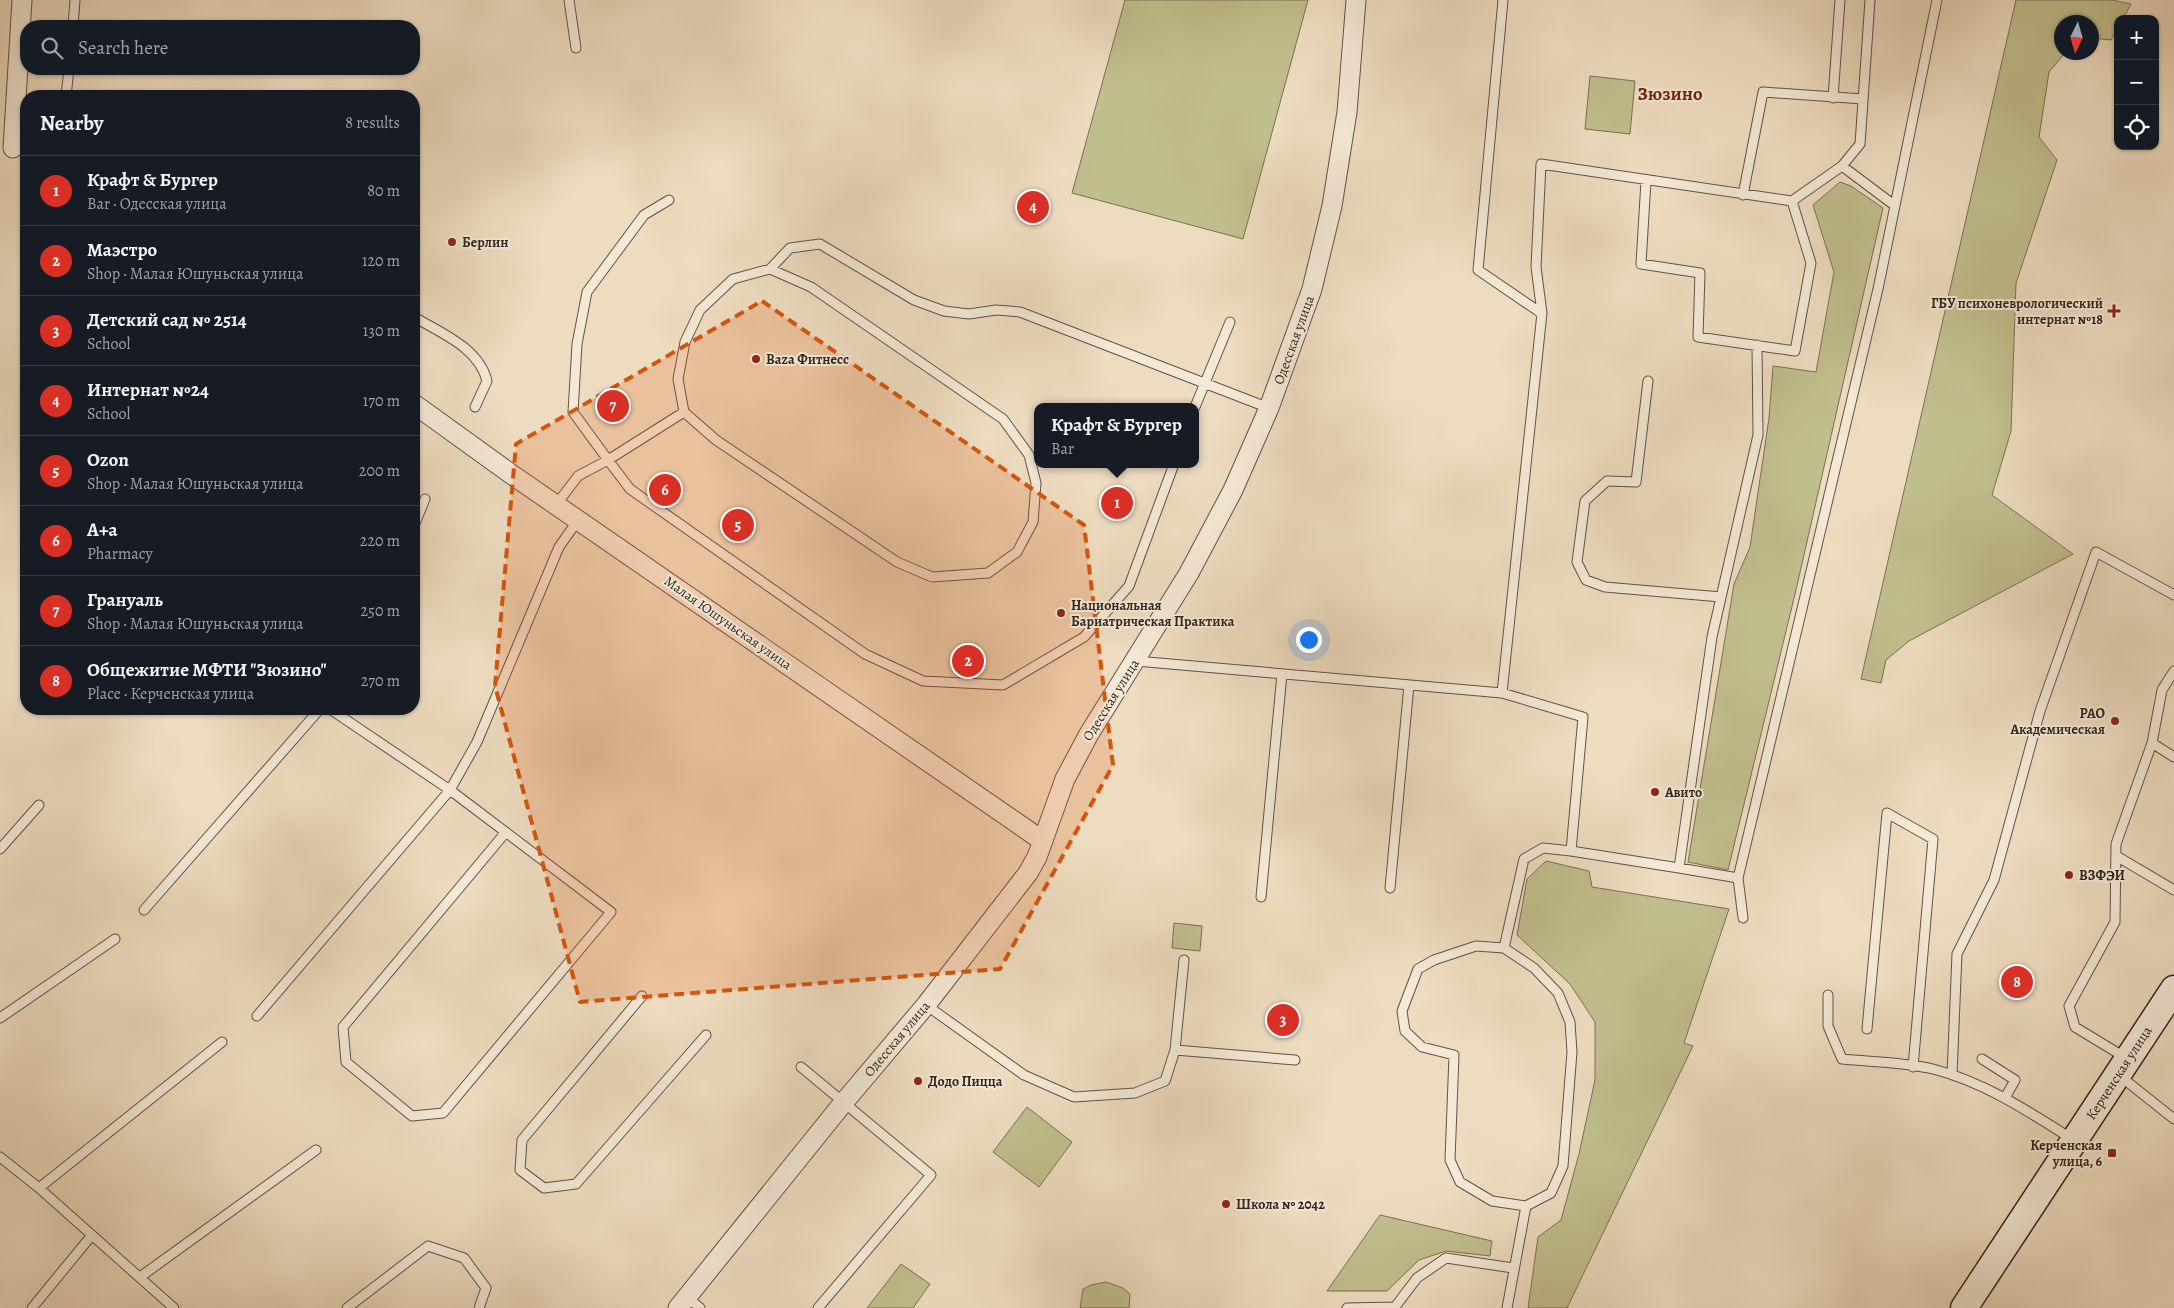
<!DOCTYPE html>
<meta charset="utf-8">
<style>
body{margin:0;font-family:Alegreya,serif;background:#242831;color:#f1f3f6}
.controls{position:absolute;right:15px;top:15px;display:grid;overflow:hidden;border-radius:10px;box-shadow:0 1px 4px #0004}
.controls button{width:45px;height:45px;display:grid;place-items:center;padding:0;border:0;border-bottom:1px solid #363941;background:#171b24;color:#f1f3f6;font:25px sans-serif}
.compass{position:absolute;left:2054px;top:15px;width:45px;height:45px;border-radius:50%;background:#171b24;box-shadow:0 1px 4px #0004;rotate:185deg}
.you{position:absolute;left:1308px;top:639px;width:18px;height:18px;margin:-12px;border:4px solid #fff;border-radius:50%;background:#1a73e8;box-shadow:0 0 0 8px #1a73e833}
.badge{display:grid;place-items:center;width:32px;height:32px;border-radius:50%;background:#d93025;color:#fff;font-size:16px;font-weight:700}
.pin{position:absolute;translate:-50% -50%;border:2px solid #fff;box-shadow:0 1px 5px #0006}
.popup{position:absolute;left:1034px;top:403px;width:165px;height:65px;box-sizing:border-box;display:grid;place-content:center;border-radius:10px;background:#171b24;filter:drop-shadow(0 1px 4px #0005);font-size:16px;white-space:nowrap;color:#9ea1a6}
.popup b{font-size:19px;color:#f1f3f6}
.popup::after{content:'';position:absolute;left:50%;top:100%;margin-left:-10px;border:10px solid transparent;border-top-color:#171b24}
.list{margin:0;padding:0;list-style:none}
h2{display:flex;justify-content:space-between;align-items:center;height:65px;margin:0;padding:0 20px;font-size:21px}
h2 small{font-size:16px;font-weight:400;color:#9ea1a6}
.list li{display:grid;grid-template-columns:32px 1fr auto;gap:15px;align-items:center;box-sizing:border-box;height:70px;padding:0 20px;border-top:1px solid #363941}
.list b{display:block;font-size:19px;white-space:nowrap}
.list p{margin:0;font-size:16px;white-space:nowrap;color:#9ea1a6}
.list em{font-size:16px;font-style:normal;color:#9ea1a6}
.icon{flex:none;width:28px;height:28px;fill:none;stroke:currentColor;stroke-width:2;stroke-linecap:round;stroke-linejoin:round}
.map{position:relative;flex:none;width:2174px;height:1308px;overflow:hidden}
.search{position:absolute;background:#171b24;box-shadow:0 1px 4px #0004;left:20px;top:20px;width:400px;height:55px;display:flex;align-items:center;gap:12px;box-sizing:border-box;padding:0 18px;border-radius:20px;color:#9ea1a6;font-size:19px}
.panel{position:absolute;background:#171b24;box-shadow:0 1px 4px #0004;left:20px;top:90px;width:400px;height:625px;border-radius:20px}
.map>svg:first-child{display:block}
.green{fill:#c1be8d;stroke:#797156}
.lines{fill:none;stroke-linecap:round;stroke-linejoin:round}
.lane-casing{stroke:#605247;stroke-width:11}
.street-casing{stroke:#605247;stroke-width:21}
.secondary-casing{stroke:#31241f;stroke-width:29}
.lane{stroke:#f4e8d6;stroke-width:9}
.street{stroke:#f4e8d6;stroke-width:19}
.secondary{stroke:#f4e8d6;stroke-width:26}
.marked{fill:#d6540e;fill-opacity:0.2;stroke:#d6540e;stroke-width:4;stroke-dasharray:10 6;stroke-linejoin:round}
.poi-dot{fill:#8f2418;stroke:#f4e8d6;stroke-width:2}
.labels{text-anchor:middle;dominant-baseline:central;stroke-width:4;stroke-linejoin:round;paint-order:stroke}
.poi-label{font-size:14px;font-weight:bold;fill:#31241f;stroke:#f4e8d6;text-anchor:start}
.street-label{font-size:14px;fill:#31241f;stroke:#f4e8d6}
.district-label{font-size:19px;font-weight:bold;fill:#7a1f14;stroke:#f4e8d6}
</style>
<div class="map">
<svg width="2174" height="1308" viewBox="0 0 2174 1308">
<rect width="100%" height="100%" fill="#eedcc0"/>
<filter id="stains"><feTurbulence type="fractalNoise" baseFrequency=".004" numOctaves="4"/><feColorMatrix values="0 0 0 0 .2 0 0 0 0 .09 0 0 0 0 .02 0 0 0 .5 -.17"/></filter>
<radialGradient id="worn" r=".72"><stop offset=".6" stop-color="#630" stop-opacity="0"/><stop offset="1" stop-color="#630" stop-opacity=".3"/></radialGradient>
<path class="green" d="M1125,0h183l-65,239 -171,-46z
M2016,0h96l19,4 -8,15h-5v8l-7,13 -19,-2v-16h-30v30l3,1 -16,19 -10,65 18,23 -41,123 -5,148 -19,64 81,59 -164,87 -23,19 -5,23 -20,-4z
M1590,76l45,5 -5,53 -45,-5z
M1840,182l11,4 32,22 -87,382 -68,280 -40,-8 46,-278 16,-37 19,-129 4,-52 43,6 18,-100 -21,-67z
M1546,861l43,10 3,16 137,22 -45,134 9,3 -126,262h-39l10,-71 23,-17 18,-66 16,-74v-58l-25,-38 -53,-49 10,-56z
M1174,923l28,3 -2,25 -28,-3z
M1027,1107l45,35 -33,45 -46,-35z
M1380,1215l112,26 -2,15 -44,-5 -27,9 -32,31h-60z
M901,1264l29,20 -17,24h-46z
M1106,1282l17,6 7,6 -1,14h-49l3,-19 8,-4z"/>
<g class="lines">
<g class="lane-casing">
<path id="lane" d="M569,0l7,48
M1503,0l-25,270 63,43
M73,26l2,-26
M66,96l3,-27
M1833,98l7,-98
M1842,166l52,39
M1646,181l-5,83 59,9 -2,64 97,14 16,-88 -19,-62 50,-35 18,-22 10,-144
M1743,195l20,-103 100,7
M669,200l-25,15 -57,77 -10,52 -4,68 35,48 76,-48 32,28 181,122 35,15 56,-4 29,-21 16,-30 3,-39 -7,-28 -26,-36 -192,-132 -41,-18 -37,10 -33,31 -15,32 -7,37 6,33
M770,269l20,-21 30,-4 94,56 30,11 25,3 27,-4 24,2 249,96
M414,317c27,16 65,31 73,64l-12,26
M1648,381l-12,101 -29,-1 -22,20 -8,61 9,18 19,7 116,10
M1195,407l35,-85
M556,505l22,-29 30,-16 22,29 235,165 58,27 80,4 81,-48 45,-51 45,-122
M414,526l11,-27
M1136,661l366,32 81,24 -12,134 -28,-3 -19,11 -20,89
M2174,671l-12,19 -10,53 22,14
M1502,693l40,-380 -6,-46 5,-103 251,37
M330,709l120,81 161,122 -168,201 -31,3 -66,-54 -3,-35 163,-195
M0,849l39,-44
M1571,851l108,17
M2118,857l56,33
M1738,878l-59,-10 33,-231 46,-202 -1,-90
M1390,888l19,-203
M1261,897l21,-223
M144,910l176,-201
M1743,918l-5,-40 140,-589 59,-289
M1476,946l28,2 30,20 24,25 12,29 2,30 -9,114 -12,27 -25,13 -34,-5 -32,-19 -10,-22 4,-105 -32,-8 -17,-16 -3,-20 16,-42 16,-9z
M1828,995v31l14,33c29,3 62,3 91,10 51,13 95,42 139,70
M642,996l-120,144 -2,30 24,18 32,-4 130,-149
M926,1005l98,70 50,22 61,-4 30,-12 10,-31 9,-90
M257,1016l193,-226 27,-48 82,-195 19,-27
M0,1018l115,-79
M1867,1029l20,-216 46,26 -20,228
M1175,1050l120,10
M2126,1058l-51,-31 -6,-21 46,-84 1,-78 36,-101
M1982,1059l33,21 -10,18
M801,1067l130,108 -113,133
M1952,1075l5,-121 37,-74 46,-169 56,-159 78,43
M2120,1076l54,43
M0,1157l39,31 135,120
M39,1188l183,-146
M140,1277l176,-127
M687,1297l13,11
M32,1308l60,-73
M347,1308l81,-62 36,12 22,30 -7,20
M1347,1308l48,-1 22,-29 29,-20 67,10
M1507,1308l19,-102"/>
</g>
<g class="street-casing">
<path id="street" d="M13,148l9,-148
M414,404l97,70 532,367
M678,1308l166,-206 82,-97 102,-132 9,-16 28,-78 24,-45 100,-161 44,-83 36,-82 43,-119 20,-83 15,-94 9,-112"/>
</g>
<g class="secondary-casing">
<path id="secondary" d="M1964,1308l210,-319"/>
</g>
<use href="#lane" class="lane"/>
<use href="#street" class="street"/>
<use href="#secondary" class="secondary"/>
</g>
<path class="marked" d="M762,301l322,224 29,240 -113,204 -420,33 -85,-316 21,-242z"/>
<g class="poi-dot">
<circle cx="452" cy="242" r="5"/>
<path d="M2111.5 303.5h5v5h5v5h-5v5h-5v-5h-5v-5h5z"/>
<circle cx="756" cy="359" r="5"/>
<circle cx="1061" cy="613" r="5"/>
<circle cx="2115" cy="721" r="5"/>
<circle cx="1655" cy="792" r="5"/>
<circle cx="2069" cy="875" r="5"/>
<circle cx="918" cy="1081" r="5"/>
<rect x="2107" y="1148" width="10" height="10" rx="2.5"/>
<circle cx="1226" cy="1204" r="5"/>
</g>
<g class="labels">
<g class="poi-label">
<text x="462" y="242">Берлин</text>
<text x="2103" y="303" text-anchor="end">ГБУ психоневрологический<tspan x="2103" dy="16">интернат №18</tspan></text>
<text x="766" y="359">Baza Фитнесс</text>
<text x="1071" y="605">Национальная<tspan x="1071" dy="16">Бариатрическая Практика</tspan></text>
<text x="2105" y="713" text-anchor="end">РАО<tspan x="2105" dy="16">Академическая</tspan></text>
<text x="1665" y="792">Авито</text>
<text x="2079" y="875">ВЗФЭИ</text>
<text x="928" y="1081">Додо Пицца</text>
<text x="2102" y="1145" text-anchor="end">Керченская<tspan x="2102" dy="16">улица, 6</tspan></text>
<text x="1236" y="1204">Школа № 2042</text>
</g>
<g class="street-label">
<text transform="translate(1294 340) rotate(-70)">Одесская улица</text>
<text transform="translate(728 623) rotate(35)">Малая Юшуньская улица</text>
<text transform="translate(1111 700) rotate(-58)">Одесская улица</text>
<text transform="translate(897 1039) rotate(-50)">Одесская улица</text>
<text transform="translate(2119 1073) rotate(-57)">Керченская улица</text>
</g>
<g class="district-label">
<text x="1670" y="94">Зюзино</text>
</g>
</g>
<rect width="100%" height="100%" filter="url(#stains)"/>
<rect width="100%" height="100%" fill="url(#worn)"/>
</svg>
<div class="controls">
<button>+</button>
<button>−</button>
<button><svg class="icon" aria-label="locate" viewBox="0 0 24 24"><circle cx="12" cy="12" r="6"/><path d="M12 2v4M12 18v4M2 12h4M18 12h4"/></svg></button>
</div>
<svg class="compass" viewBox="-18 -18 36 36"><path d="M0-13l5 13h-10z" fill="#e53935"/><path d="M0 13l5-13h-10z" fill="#9ea1a6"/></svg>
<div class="you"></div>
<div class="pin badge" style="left:1117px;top:503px">1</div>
<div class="popup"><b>Крафт &amp; Бургер</b>Bar</div>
<div class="pin badge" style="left:968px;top:661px">2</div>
<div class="pin badge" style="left:1283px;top:1020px">3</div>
<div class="pin badge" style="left:1033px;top:207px">4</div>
<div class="pin badge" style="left:738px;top:525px">5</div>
<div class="pin badge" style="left:665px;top:490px">6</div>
<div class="pin badge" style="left:613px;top:406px">7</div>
<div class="pin badge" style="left:2017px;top:982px">8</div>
<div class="search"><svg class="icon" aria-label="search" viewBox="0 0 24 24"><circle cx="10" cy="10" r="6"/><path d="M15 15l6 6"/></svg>Search here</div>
<section class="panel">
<h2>Nearby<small>8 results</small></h2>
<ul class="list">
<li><span class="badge">1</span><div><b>Крафт &amp; Бургер</b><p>Bar · Одесская улица</p></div><em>80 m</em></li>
<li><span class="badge">2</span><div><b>Маэстро</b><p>Shop · Малая Юшуньская улица</p></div><em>120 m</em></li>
<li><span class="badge">3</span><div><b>Детский сад № 2514</b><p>School</p></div><em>130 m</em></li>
<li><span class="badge">4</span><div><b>Интернат №24</b><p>School</p></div><em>170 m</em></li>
<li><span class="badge">5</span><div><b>Ozon</b><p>Shop · Малая Юшуньская улица</p></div><em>200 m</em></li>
<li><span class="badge">6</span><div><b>А+а</b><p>Pharmacy</p></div><em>220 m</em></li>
<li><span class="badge">7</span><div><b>Грануаль</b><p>Shop · Малая Юшуньская улица</p></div><em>250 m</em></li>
<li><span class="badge">8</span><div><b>Общежитие МФТИ &quot;Зюзино&quot;</b><p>Place · Керченская улица</p></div><em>270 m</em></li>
</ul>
</section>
</div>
